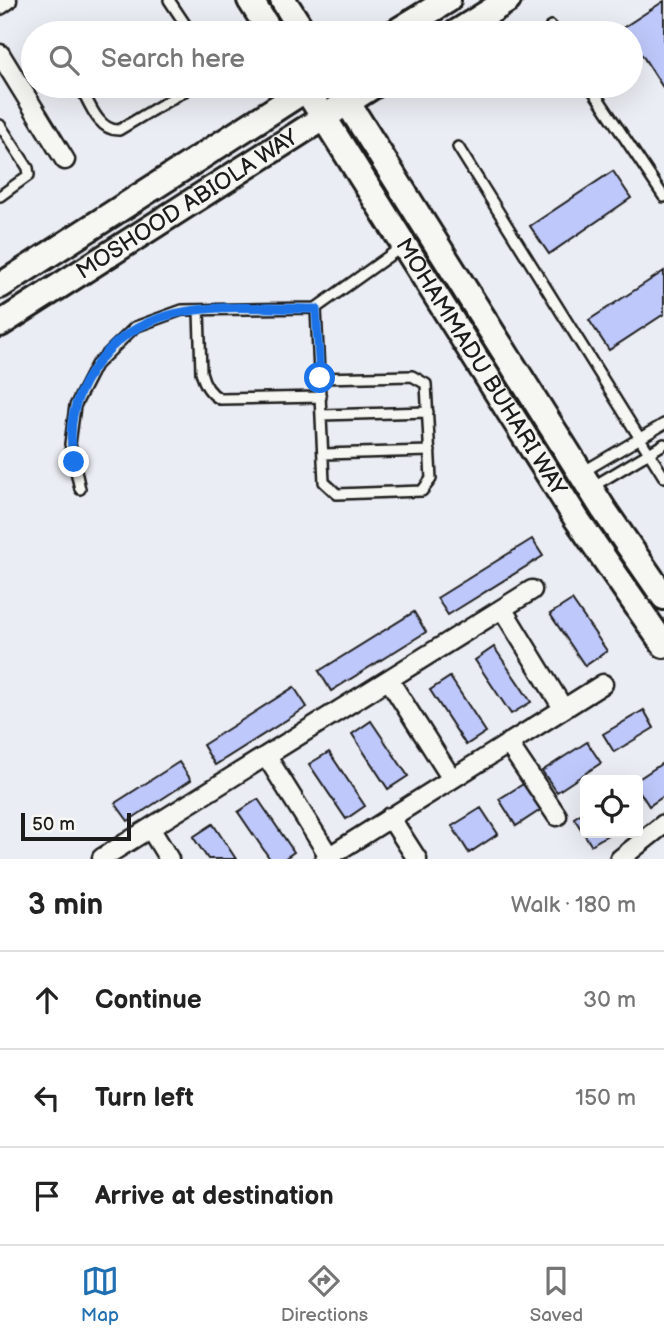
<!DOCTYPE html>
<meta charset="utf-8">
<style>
body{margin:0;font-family:"Balsamiq Sans",sans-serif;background:#f6f6f6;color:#222}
.controls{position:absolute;right:21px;bottom:21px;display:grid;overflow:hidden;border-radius:7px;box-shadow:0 7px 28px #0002}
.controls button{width:63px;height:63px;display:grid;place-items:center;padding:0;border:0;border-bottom:2px solid #e0e0e0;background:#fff;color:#222;font:35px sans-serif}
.scale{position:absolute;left:21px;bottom:18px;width:110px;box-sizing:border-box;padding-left:7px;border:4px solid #1c1c1c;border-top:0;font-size:19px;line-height:24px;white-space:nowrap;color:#1c1c1c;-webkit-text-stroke:5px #f6f6f2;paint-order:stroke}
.stop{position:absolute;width:21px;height:21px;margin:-16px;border:5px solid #1a73e8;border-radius:50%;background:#fff}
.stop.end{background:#1a73e8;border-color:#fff;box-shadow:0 2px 7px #0008}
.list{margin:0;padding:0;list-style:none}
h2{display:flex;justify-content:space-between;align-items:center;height:91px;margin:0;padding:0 28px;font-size:30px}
h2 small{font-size:23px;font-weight:400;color:#767676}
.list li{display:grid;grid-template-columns:46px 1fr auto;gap:21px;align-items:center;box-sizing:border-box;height:98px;padding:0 28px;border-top:2px solid #e0e0e0}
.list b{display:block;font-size:26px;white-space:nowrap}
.list em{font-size:23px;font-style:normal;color:#767676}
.icon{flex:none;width:38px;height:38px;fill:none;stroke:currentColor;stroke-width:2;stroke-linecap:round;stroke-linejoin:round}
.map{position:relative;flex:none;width:664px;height:859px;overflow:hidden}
.search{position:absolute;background:#fff;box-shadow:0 7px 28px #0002;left:21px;right:21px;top:21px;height:77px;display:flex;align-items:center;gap:18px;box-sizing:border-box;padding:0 24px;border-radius:38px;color:#767676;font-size:26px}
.sheet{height:385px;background:#fff}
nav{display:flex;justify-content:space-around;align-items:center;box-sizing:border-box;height:98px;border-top:2px solid #e0e0e0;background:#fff;font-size:19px;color:#767676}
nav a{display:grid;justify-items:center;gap:4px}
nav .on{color:#1f6fb2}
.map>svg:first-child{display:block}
.building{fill:#bec8fa;stroke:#1c1c1c;stroke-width:2}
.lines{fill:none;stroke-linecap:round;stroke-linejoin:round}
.lane-casing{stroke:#1c1c1c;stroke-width:14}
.street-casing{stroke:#1c1c1c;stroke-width:23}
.secondary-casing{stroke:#1c1c1c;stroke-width:30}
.lane{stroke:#f6f6f2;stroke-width:9}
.street{stroke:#f6f6f2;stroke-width:18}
.secondary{stroke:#f6f6f2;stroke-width:24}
.route{stroke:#1a73e8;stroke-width:9}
.labels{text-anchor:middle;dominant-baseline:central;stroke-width:5;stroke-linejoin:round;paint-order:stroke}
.street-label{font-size:23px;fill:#1c1c1c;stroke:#f6f6f2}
</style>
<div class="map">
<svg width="664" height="859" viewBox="0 0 664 859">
<rect width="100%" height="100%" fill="#ebedf4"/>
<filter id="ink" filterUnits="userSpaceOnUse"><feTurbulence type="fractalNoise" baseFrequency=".0143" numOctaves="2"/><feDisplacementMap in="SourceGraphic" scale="14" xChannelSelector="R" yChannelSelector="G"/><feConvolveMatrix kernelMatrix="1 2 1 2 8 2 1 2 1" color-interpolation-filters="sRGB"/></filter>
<g filter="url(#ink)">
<path class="building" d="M664,1v88l-22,-34 -11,7v-29h-16z
M613,171l18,27 -82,56 -19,-28z
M664,271v43l-55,36 -20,-30z
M532,539l11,17 -95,59 -11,-17z
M572,600l35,51 -22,15 -35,-52z
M414,612l12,20 -95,59 -12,-20z
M494,647l37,55 -20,12 -36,-54z
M450,677l36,55 -20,13 -36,-55z
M294,687l13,20 -92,58 -12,-20z
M644,710l10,18 -40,24 -11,-18z
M371,721l37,55 -20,13 -36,-55z
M587,742l14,21 -44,29 -15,-21z
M329,752l36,54 -19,13 -37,-55z
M179,762l12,18 -63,41 -13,-18z
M664,762v34l-15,10 -11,-17 -1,-9z
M528,781l17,26 -29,19 -17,-27z
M258,799l36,53 -10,7h-14l-32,-47z
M481,808l17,26 -29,19 -17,-27z
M585,811v22h26l-20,12 -17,-27z
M213,824l23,35h-28l-15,-22z"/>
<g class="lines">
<g class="lane-casing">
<path id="lane" d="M169,0l22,33
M551,26l5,7
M103,33l3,-1
M80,86c9,16 18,45 39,44l74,-44
M590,86l74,111
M0,125l28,43 1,7 -29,21
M458,147l206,330
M316,308l8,174 13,12 85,-3 9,-12 -5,-95 -14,-8 -92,2
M199,310l2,62c3,12 8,21 19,27l101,-2
M321,415l107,-3
M323,454l107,-3
M581,473l83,-49
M592,487l72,-43
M80,489l-10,-45 5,-38 21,-41 39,-38 47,-17 134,-2 87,-62"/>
</g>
<g class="street-casing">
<path id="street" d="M0,5l7,-5
M0,54l65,106
M503,610l60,98
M389,680l63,99
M508,743l49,73
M267,757l62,99
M390,817l27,42
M150,828l19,31
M102,858l430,-268
M325,859l278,-175
M620,859l44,-35"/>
</g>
<g class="secondary-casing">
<g id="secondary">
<path d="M250,0l21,33"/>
<path d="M283,0l21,33"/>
<path d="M394,33l54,-33"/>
<path d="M456,33l52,-33"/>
<path id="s1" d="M304,86l272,432 88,127"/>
<path d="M337,86l267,424 60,87"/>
<path d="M0,286l311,-200"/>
<path id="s2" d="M0,324l373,-238"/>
</g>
</g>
<use href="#lane" class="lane"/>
<use href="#street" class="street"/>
<use href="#secondary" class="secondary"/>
</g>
</g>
<g class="lines" filter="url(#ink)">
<path class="route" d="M74,462c-7,-34 -1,-62 18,-91 51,-79 142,-62 224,-62l4,69"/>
</g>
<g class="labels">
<g class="street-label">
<text stroke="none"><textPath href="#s2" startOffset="222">MOSHOOD ABIOLA WAY</textPath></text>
<text stroke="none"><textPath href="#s1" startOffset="332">MOHAMMADU BUHARI WAY</textPath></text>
</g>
</g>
</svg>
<div class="controls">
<button><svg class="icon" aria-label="locate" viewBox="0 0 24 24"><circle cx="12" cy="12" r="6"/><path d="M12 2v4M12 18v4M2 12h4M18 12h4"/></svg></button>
</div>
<div class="scale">50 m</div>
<div class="stop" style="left:320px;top:378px"></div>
<div class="stop end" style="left:74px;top:462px"></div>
<div class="search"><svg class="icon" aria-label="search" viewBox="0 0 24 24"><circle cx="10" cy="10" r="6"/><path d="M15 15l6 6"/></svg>Search here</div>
</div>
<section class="sheet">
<h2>3 min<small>Walk · 180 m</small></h2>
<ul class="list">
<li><svg class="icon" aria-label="ahead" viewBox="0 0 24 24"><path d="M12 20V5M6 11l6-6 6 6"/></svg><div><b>Continue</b></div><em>30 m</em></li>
<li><svg class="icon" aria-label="left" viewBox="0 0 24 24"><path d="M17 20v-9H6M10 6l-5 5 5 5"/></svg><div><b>Turn left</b></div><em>150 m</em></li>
<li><svg class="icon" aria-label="arrive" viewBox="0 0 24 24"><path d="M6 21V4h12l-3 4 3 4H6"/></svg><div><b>Arrive at destination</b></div></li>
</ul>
</section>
<nav>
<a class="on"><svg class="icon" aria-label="map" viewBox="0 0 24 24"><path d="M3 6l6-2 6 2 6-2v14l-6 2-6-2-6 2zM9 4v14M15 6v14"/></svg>Map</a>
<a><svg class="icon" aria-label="directions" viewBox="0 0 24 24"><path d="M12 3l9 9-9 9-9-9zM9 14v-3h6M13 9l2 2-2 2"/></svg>Directions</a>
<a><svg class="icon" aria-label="saved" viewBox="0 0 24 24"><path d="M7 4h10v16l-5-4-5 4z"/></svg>Saved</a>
</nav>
